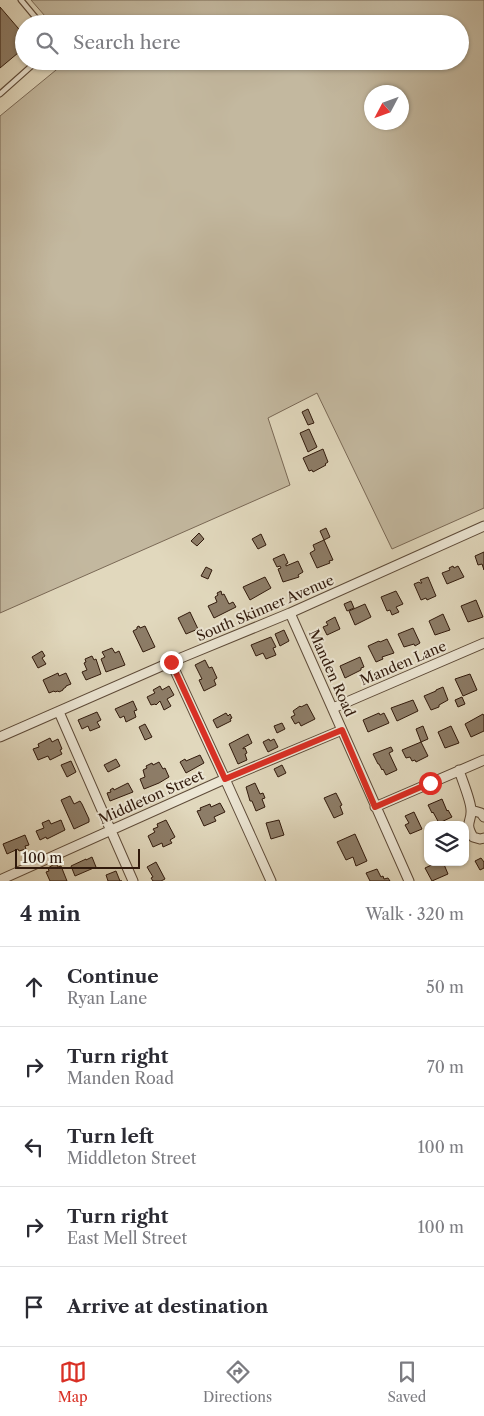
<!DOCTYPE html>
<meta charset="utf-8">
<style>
body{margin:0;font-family:"Libre Caslon Text",serif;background:#f2f2f3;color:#2b2b33}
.controls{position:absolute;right:15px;bottom:15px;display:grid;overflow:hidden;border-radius:10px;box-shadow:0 1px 4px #0004}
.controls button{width:45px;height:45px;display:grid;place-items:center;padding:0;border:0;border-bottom:1px solid #e1e1e2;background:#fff;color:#2b2b33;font:25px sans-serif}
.compass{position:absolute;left:364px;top:85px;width:45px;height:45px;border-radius:50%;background:#fff;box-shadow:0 1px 4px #0004;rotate:229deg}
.scale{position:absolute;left:15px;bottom:12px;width:125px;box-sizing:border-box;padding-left:5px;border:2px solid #311a0c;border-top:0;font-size:14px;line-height:18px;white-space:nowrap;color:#311a0c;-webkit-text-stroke:4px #ece6d4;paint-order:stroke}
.stop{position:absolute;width:15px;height:15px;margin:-11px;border:4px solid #d93025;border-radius:50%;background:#fff}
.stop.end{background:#d93025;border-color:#fff;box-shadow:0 1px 5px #0008}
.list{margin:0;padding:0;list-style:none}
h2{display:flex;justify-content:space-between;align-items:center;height:65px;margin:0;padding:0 20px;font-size:21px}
h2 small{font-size:16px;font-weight:400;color:#7c7c81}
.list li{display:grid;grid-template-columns:32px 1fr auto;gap:15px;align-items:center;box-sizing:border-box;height:80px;padding:0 20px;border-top:1px solid #e1e1e2}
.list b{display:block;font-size:19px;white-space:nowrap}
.list p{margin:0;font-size:16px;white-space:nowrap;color:#7c7c81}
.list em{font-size:16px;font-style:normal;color:#7c7c81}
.icon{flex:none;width:28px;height:28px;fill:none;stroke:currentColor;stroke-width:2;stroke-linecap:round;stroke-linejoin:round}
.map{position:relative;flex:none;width:484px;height:881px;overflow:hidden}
.search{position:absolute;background:#fff;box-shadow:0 1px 4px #0004;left:15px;right:15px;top:15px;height:55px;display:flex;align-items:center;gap:12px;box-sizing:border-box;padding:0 18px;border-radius:28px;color:#7c7c81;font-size:19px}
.sheet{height:465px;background:#fff}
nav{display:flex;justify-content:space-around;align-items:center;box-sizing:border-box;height:70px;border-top:1px solid #e1e1e2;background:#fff;font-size:14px;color:#7c7c81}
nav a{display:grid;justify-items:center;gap:2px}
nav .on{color:#d93025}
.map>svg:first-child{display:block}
.green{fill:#c3b89f;stroke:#7a6956;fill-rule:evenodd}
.building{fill:#8d7d68;stroke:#311a0c}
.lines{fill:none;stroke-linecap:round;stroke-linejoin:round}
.service-casing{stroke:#5d4a38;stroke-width:7}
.minor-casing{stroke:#5d4a38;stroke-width:11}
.service{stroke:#ece6d4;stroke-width:4.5}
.minor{stroke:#ece6d4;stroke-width:9}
.route{stroke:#d93025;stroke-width:6}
.labels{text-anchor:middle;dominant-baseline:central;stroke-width:4;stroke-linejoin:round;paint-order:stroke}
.street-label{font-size:14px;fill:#311a0c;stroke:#ece6d4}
</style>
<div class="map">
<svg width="484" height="881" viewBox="0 0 484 881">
<rect width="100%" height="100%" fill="#e1d8bd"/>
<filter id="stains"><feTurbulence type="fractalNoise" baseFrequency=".004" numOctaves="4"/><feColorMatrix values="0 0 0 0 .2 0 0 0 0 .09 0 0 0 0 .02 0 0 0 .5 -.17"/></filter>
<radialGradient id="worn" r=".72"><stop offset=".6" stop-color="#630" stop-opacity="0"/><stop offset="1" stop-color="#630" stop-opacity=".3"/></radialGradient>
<path class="green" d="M31,0h453v508l-92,41 -75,-156 -49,25 22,67 -290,128v-497l67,-55h393v-37h-408zM372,92h30v30h-30z"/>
<path class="building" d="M0,7l24,28v13l-24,20z
M308,409l6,14 -6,2 -6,-13z
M309,429l8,18 -9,5 -8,-19z
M323,449l5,13 -3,2 1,1 -13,7 -1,-2 -3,1 -6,-13z
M326,528l4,9 -6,3 -4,-9z
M199,533l5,6 -7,7 -6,-5z
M261,534l5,11 -8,4 -6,-10z
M324,540l9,20 -4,1 1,2 -13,5 -7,-15 5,-3 -2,-5z
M484,552v18l-2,-6 -4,1 -3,-9z
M284,554l4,9 -2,1v2l12,-5 5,11 -5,3 1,2 -16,5 -5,-13 3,-1 -1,-2 -3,1 -4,-8z
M453,566l1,2 4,-2 6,11 -17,7 -5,-11 8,-3 -1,-2z
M206,567l6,3 -4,9 -7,-3z
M265,577l6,11 -21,12 -7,-13z
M428,577l8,19 -9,4 -1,-2 -5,2 -7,-16 5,-2 1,1h2l-2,-3z
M221,591l1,4 2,-1 5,10 4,-2 3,5 -22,11 -6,-12 9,-4 -2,-5 3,-2 -1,-2z
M396,591l7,13 -7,3 3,5 -7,3 -2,-5 -3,1 -6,-14z
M476,600l7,17 -15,5 -7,-16z
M351,601l3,7 -7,3 -3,-7z
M365,604l6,13 -16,8 -6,-14z
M190,612l8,17 -12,5 -8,-16z
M443,614l7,16 -15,5 -6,-14z
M335,617l5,12 -13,6 -4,-8 5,-2 -2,-3z
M139,626l1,2 5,-2 10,21 -12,5 -10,-21 4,-2v-2z
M413,628l7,15 -5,3 -1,-2 -10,3 -6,-13z
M284,630l5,11 -9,5 -5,-12z
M271,637l5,10 -3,1 3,7 -10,4 -3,-6 -7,3 -5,-11z
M387,639l7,14 -12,4 1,2 -7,3 -8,-16 11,-5 1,1z
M112,648l3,5 4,-2 6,14 -19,7 -5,-13 4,-2 -3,-5z
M42,651l3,5 -3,2 4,6 -8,4 -6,-11z
M92,656l2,4 2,-1 5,15 -15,6 -4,-8 5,-2 -3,-7 2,-1 -1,-3z
M360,657l4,10 -3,1v2l-16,8 -5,-12z
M205,660l4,8 3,-1 5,11 -3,2 2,5 -12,6 -5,-11 3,-1 -7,-14z
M58,673l1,3 7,-3 5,11 -5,2v1l-3,2v1l-4,2 -1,-1 -3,1 -1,-1 -5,2 -6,-13z
M470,674l7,16 -14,6 -8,-17z
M160,686l2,4 7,-4 5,9 -7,4 4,7 -7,4 -4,-9 -4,4 -1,-1 -4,1 -4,-8 8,-4 -2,-3z
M443,687l5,13 -9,5v2l-8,3 -7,-14 12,-5v-1z
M462,697l3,7 -7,3 -3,-7z
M413,700l5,11 -21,10 -6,-13z
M133,701l4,9 -3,1 2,6 -10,5 -2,-6 -4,2 -5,-9z
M307,704l8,15 -14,7 -2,-4 -4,2 -4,-7 4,-2 -2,-4 7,-5 1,1z
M97,712l4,8 -4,2 3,5 -10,4 -2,-5 -6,3 -4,-9z
M226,713l2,3 2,-2 2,4 -2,1 1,2 -14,7 -4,-8z
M379,713l1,2 4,-2 5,10 -21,9 -5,-12z
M483,714l1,2v15l-13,6 -6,-13z
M282,723l3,6 -8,4 -3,-7z
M145,724l7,13 -7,3 -6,-13z
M423,726l5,13 -7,3 -5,-13z
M451,726l8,17 -14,5 -7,-16z
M248,734l4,9 -9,5v1l2,-1 2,5 -2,1 2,6 -9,4 -9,-20z
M50,738l2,4 6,-3 4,10 -2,1 2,4 -12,6 -2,-4 -10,4 -5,-11 6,-2 -1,-3z
M269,739l1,2 4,-2 4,8 -10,5 -5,-10z
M421,742l7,14 -12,6 -1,-2 -3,1 -2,-4 -4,1 -4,-8z
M391,747l2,4 -4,2 8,17 -11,5 -3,-6 -1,1 -3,-6h-1l-5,-10z
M200,755l4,8 -18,10 -6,-11 5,-3 1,2z
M116,759l4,7 -12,6 -4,-7z
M71,761l5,11 -9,5 -6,-12z
M159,762l4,7 2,-1 4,9 -10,6 -15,6 -4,-10 5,-2 -2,-7 4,-2 -1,-2 6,-3 1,2z
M282,765l4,8 -8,4 -4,-8z
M128,783l5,9 -23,9 -3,-8 4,-1 -1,-2 3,-2 1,2z
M255,783l5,11 3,-1 2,5 -3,1 3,8 -9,4 -4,-10h-2l-4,-14z
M336,793l6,12 -2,1 3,8 -9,4 -10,-20z
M70,796l4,8 6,-3 2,3 7,15v3l-15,7 -13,-29z
M442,799l5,12 1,-1 4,7 -13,6 -6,-11 -1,1 -4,-8z
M220,803l5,9 -11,5 2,4 -12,5 -7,-15 4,-1 -1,-2 10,-4 1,3z
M414,812l8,17 -12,5 -5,-9 4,-2 -4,-7z
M49,820l2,4 10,-4 4,10 -18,9 -1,-2 -6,3 -4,-9 8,-3 -2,-5z
M166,820l9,17 -5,3 2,3 -9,4 -1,-4 -9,4 -5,-11 7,-4 -2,-3 5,-2 -1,-3z
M279,820l5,15 -13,4 -5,-16z
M355,834l12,27 -11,5 -3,-9 -7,3 -9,-18z
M25,835l4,10 -4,1 1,3 -7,2 -1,-2 -11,5 -4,-10z
M92,857l4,10 -21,9 -4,-10 15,-7v1z
M481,858l3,4v6l-4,2 -5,-9z
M156,862l9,17 -4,2h-8l-2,-3 2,-1 -6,-10z
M438,862h5l5,12 -16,7 -7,-13z
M56,863l2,4 3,-1 6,15h-17l-4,-9 3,-1 -1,-3z
M377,869l4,8 2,-1 1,3 4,-1 2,3h-20l-4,-8z
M116,871l4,10h2h-14l-2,-6z"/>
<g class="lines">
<g class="service-casing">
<path id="service" d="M21,0l20,24
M0,94l37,-33"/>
</g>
<g class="minor-casing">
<path id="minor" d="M290,613l119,268
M171,662l54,117 46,102
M333,708l151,-65
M59,712l74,169
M0,737l171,-75 119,-49 194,-87
M459,770c3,10 12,31 12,40 1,12 -7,12 2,27l7,2 4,-1
M375,807l109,-47
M471,810l10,3 3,4
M0,880l225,-101 117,-49"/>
</g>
<use href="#service" class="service"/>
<use href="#minor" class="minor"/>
</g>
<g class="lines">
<path class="route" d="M171,662l54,117 117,-49 33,77 55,-24"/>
</g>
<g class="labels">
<g class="street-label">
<text transform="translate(265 608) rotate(-23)">South Skinner Avenue</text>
<text transform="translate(403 663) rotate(-23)">Manden Lane</text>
<text transform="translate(332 673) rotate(66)">Manden Road</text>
<text transform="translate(151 797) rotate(-24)">Middleton Street</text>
</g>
</g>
<rect width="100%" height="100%" filter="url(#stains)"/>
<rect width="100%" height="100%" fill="url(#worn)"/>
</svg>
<div class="controls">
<button><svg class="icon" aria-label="layers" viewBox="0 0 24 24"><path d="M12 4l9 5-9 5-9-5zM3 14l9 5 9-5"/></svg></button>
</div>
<svg class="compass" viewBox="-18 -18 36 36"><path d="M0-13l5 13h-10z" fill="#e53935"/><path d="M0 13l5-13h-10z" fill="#7c7c81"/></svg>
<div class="scale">100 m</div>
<div class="stop" style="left:430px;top:783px"></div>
<div class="stop end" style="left:171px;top:662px"></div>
<div class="search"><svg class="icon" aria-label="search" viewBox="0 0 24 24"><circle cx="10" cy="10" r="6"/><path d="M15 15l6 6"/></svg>Search here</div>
</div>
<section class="sheet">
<h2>4 min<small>Walk · 320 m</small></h2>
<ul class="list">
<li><svg class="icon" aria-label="ahead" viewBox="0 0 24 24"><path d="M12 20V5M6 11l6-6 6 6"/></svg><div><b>Continue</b><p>Ryan Lane</p></div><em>50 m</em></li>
<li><svg class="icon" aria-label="right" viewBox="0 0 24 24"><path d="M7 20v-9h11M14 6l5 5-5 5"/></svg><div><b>Turn right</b><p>Manden Road</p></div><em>70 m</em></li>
<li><svg class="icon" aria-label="left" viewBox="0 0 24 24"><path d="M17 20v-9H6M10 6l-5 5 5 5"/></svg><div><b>Turn left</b><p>Middleton Street</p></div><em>100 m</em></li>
<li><svg class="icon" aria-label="right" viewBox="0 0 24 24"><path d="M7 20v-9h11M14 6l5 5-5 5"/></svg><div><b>Turn right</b><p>East Mell Street</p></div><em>100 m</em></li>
<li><svg class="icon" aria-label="arrive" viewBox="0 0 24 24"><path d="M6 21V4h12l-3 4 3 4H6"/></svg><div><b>Arrive at destination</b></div></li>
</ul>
</section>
<nav>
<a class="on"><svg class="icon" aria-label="map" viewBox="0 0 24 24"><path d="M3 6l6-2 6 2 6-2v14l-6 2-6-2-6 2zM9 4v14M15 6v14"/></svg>Map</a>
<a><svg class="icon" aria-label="directions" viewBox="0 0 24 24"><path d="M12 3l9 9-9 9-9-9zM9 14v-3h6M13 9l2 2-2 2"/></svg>Directions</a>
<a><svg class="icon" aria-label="saved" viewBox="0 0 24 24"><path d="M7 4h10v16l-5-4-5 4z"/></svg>Saved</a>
</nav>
